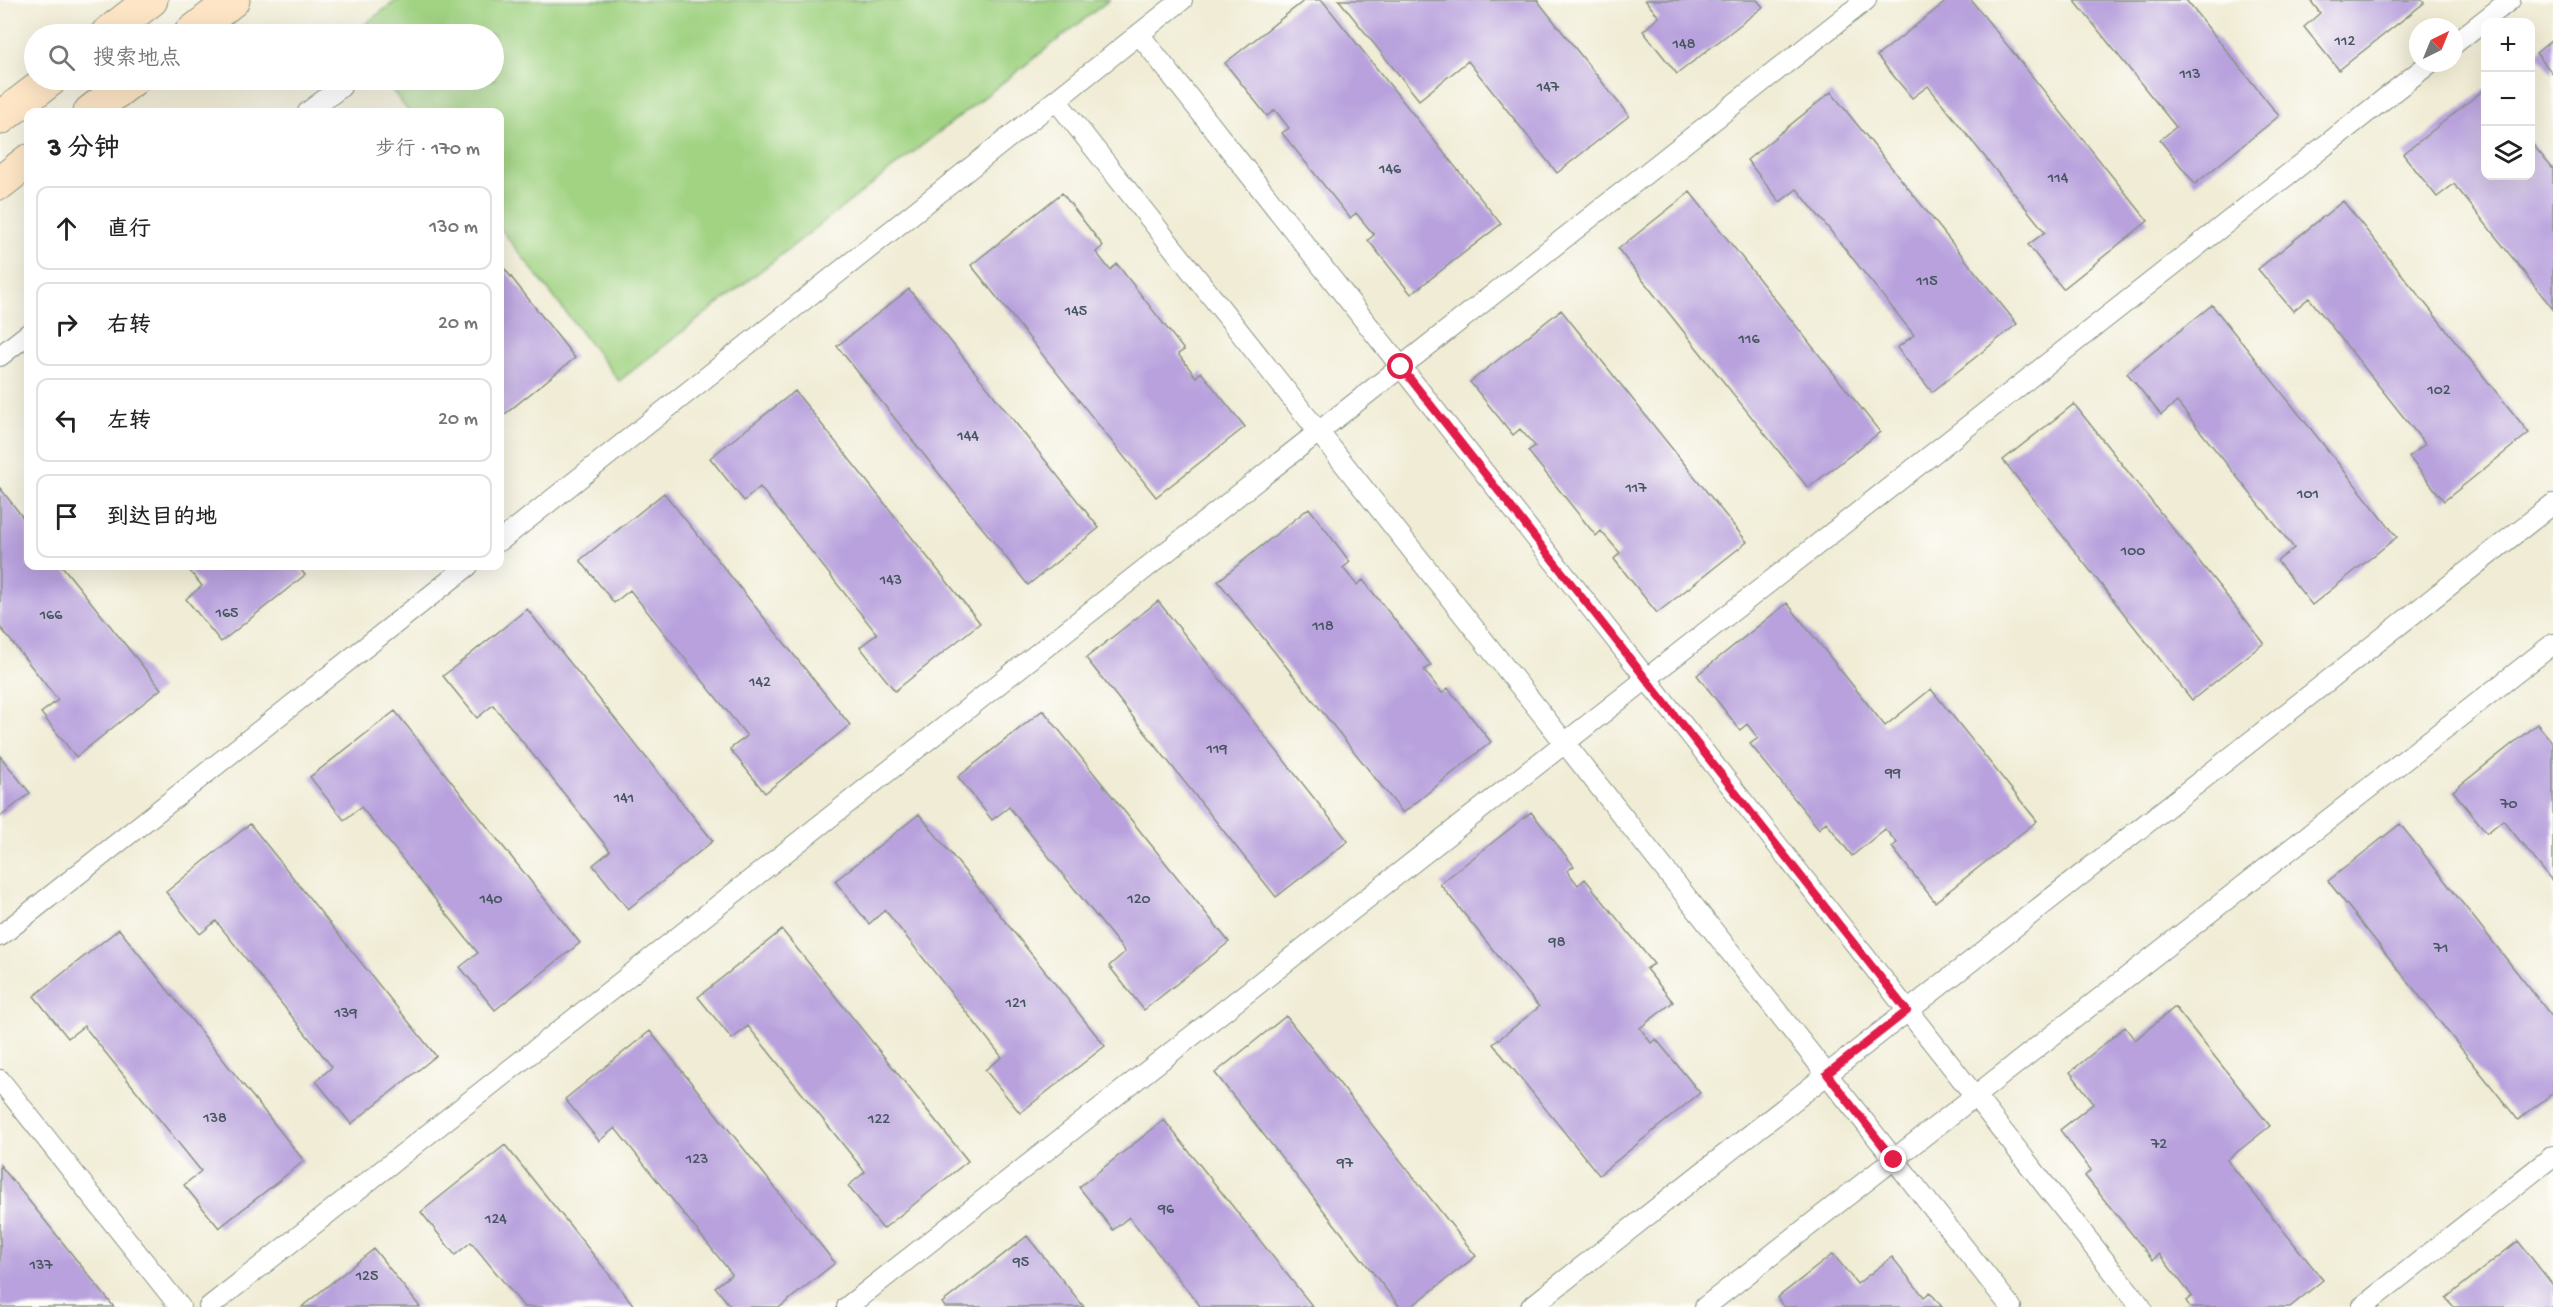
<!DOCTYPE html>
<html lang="zh">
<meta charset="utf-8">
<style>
body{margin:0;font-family:"Gochi Hand","LXGW WenKai TC",sans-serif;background:#f2f2f2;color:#222}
.controls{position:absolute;right:18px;top:18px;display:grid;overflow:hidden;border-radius:12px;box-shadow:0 6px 24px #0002}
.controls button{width:54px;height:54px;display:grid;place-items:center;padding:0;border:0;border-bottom:2px solid #e0e0e0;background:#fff;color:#222;font:30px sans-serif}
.compass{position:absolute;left:2409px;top:18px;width:54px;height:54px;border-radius:50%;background:#fff;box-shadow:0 6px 24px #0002;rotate:43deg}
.stop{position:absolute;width:18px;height:18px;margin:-14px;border:4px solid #e11d48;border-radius:50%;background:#fff}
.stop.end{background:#e11d48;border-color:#fff;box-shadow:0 2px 6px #0008}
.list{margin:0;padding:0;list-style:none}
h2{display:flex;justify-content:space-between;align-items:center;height:78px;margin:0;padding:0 24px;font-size:26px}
h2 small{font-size:20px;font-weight:400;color:#767676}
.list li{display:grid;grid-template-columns:39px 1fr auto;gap:18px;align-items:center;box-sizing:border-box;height:84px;margin:0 12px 12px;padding:0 12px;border:2px solid #e0e0e0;border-radius:12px}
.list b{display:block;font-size:22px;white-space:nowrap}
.list em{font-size:20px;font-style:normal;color:#767676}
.icon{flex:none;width:33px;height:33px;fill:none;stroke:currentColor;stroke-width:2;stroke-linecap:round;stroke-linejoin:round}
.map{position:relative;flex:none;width:2553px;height:1307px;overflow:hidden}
.search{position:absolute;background:#fff;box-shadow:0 6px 24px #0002;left:24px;top:24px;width:480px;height:66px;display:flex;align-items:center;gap:15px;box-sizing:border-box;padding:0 21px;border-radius:33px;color:#767676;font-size:22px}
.panel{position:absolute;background:#fff;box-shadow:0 6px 24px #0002;left:24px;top:108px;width:480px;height:462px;border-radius:12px}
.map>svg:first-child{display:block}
.green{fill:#a1d383;stroke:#60885c;stroke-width:1.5}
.building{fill:#b8a1dd}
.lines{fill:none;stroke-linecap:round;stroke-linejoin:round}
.lane-casing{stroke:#889484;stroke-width:22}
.secondary-casing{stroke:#889484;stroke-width:35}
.lane{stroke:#fff;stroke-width:20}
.secondary{stroke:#fde5c5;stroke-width:33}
.route{stroke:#e11d48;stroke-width:8}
.labels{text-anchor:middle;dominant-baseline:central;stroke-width:4.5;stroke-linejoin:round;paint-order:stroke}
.number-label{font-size:16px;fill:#45565e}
</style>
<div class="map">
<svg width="2553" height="1307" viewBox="0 0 2553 1307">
<rect width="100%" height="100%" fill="#fdfcf7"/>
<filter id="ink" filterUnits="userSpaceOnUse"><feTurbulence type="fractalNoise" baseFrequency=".0167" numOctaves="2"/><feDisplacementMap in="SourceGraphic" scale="12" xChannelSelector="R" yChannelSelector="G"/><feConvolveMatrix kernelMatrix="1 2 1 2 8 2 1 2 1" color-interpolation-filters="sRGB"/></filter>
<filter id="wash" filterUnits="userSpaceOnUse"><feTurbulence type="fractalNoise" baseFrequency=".008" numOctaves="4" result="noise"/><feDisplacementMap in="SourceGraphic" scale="24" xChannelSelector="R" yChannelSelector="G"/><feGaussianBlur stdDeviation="1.35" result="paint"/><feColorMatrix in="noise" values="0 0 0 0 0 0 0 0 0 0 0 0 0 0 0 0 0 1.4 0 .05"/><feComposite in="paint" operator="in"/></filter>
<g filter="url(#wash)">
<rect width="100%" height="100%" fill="#f0ecd5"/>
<path class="green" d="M397,0h712l-490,381 -119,-153v-116h-91l-25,-32h110v-46h-142z"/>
<g id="blocks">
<path class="building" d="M1305,0h17l179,224 -90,70 -43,-54 6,-5 -18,-22 -6,5 -68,-85 7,-5 -14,-18 -8,6 -42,-53z
M1339,0h198l92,116 -72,57 -89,-112 -49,39z
M1645,0h112l6,7 -86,67 -34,-43 16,-14z
M1948,0h23l177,221 -85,68 -35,-44 17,-13 -117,-146 -16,12 -35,-42z
M2074,0h112l93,116 -84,68 -35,-44 16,-13z
M2310,0h112l2,3 -85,67 -35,-43 16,-14z
M2553,39v35l-17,-21z
M2486,88v88h44v-35l23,28v140l-99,-125 -17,13 -34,-43z
M1831,92l186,232 -85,68 -35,-44 17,-13 -117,-146 -17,13 -33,-42z
M1690,192l190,240 -72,56 -190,-239z
M1062,193l41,53 -7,6 14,18 7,-6 67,86 -6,4 18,23 5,-5 44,55 -89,70 -185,-232z
M2343,201l186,232 -85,68 -35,-44 16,-13 -116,-146 -16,13 -35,-42z
M500,263l75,95 -75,60z
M909,289l190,239 -71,57 -191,-239z
M2212,305l185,232 -85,68 -35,-44 17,-13 -117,-146 -16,13 -34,-42z
M1561,310l186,232 -90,71 -43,-54 6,-6 -19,-22 -5,5 -68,-85 7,-5 -15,-17 -7,6 -43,-53z
M795,391l185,232 -85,68 -35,-44 17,-13 -117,-147 -16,14 -34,-43z
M2074,404l190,239 -72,57 -189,-240z
M0,488l28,36v42h34l99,123 -85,68 -35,-44 17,-13 -58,-73z
M664,493l186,232 -85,68 -35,-44 17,-13 -117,-146 -16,13 -34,-43z
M1309,508l41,54 -7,6 14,17 6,-5 68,85 -7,5 18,23 6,-5 43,54 -88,71 -185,-232z
M186,566h112l7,9 -84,67 -35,-43 16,-13z
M1158,601l190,240 -72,56 -190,-239z
M1787,603l98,123 46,-37 106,132 -102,81 -43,-55 5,-4 -12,-14 -33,27 -26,-34 -7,7 -69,-85 8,-6 -11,-14 -7,6 -43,-55z
M527,609l186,232 -85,68 -35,-44 17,-14 -117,-146 -16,13 -34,-42z
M1043,710l186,232 -85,68 -35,-44 16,-14 -116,-145 -17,13 -34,-43z
M395,711l185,232 -85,67 -35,-43 18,-14 -117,-146 -17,13 -34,-43z
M2537,724l16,19v139l-50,-62 -16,13 -34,-42z
M0,756l30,37 -30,24z
M1531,812l43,54 -7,5 11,14 7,-6 69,85 -8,5 27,33 -33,26 11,15 5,-4 44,54 -101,82 -106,-131 46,-37 -99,-123z
M919,814l186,232 -85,67 -35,-43 17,-13 -117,-147 -16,14 -34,-43z
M250,824l186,232 -85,68 -35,-43 16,-14 -116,-146 -16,13 -34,-42z
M2400,824l153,194v75l-35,27 -190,-239z
M119,929l185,232 -85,67 -35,-43 17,-14 -117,-145 -16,12 -34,-42z
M782,930l186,231 -85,68 -35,-43 17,-14 -117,-146 -16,13 -34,-42z
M2175,1007l95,119 -43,34 96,120 -33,27h-100l-4,-6 6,-5 -33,-42 -6,6 -68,-84 6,-6 -31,-40 34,-27 -24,-31 55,-45 10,13z
M1286,1016l190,240 -65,51h-11l-185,-234z
M650,1031l185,232 -55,44h-49l-16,-20 17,-13 -117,-146 -16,13 -34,-42z
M1164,1120l66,83 83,104h-112l-72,-90 -16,13 -34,-43z
M505,1145l67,83 63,79h-111l-53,-65 -16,13 -34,-43z
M0,1165l51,63 63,79h-112l-2,-2z
M1027,1236l57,71h-139l-3,-4z
M2518,1241l35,44v22h-99l-8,-9z
M374,1249l46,58h-118l3,-3z
M1833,1254l24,30 35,-27 32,40 6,-5 12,15h-158l-7,-9z"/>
</g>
</g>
<g filter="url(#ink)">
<use href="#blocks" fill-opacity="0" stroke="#889484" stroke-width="1.5"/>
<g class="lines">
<g class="lane-casing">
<path id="lane" d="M1139,34l1002,1273
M2454,44l56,-44
M1056,100l955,1207
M308,112l33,-25
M0,356l28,-22
M500,541l682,-541
M0,936l468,-370
M0,1080l180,227
M209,1307l1657,-1307
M847,1307l1583,-1244
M1531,1307l1022,-803
M1705,1307l848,-663
M2362,1307l191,-151"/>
</g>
<g class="secondary-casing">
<path id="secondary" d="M107,34l44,-34
M190,34l43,-34
M90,112l42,-32
M0,118l50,-38
M0,183l28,-22"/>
</g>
<use href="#lane" class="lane"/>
<use href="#secondary" class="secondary"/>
</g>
</g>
<g class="lines" filter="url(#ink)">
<path class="route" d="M1401,367l506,644 -80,63 67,86"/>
</g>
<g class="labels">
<g class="number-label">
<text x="2345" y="42">112</text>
<text x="1684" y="45">148</text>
<text x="2190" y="75">113</text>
<text x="1548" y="88">147</text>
<text x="1390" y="170">146</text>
<text x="2058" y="179">114</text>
<text x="1927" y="282">115</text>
<text x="1076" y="312">145</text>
<text x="1749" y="340">116</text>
<text x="2439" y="391">102</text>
<text x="968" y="437">144</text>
<text x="1636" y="489">117</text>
<text x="2308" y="495">101</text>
<text x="2133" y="552">100</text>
<text x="891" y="581">143</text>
<text x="227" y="614">165</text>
<text x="51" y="616">166</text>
<text x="1323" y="627">118</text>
<text x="760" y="683">142</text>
<text x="1217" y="750">119</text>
<text x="1893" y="774">99</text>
<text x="624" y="799">141</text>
<text x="2509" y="805">70</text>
<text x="491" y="900">140</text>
<text x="1139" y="900">120</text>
<text x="1557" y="943">98</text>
<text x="2441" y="949">71</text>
<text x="1016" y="1004">121</text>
<text x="346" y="1014">139</text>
<text x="215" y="1119">138</text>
<text x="879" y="1120">122</text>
<text x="2159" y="1145">72</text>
<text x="697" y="1160">123</text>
<text x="1345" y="1164">97</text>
<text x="1166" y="1210">96</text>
<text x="496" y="1220">124</text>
<text x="1021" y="1263">95</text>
<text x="41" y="1266">137</text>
<text x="367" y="1277">125</text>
</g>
</g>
</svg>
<div class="controls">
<button>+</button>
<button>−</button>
<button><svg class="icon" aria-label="layers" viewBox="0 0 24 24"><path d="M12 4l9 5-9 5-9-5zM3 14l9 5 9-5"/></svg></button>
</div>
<svg class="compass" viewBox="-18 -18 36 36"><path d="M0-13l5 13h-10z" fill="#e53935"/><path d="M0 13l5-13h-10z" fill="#767676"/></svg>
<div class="stop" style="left:1401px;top:367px"></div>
<div class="stop end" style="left:1894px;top:1160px"></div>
<div class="search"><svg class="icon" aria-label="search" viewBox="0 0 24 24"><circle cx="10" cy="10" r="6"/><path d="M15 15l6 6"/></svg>搜索地点</div>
<section class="panel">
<h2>3 分钟<small>步行 · 170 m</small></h2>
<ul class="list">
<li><svg class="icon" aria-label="ahead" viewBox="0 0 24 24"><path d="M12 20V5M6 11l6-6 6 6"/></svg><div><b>直行</b></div><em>130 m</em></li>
<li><svg class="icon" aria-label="right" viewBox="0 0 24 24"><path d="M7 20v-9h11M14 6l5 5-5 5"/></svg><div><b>右转</b></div><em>20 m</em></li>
<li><svg class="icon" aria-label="left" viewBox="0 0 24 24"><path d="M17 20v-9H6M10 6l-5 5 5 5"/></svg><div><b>左转</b></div><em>20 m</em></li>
<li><svg class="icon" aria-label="arrive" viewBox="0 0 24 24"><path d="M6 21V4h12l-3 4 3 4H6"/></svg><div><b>到达目的地</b></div></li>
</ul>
</section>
</div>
